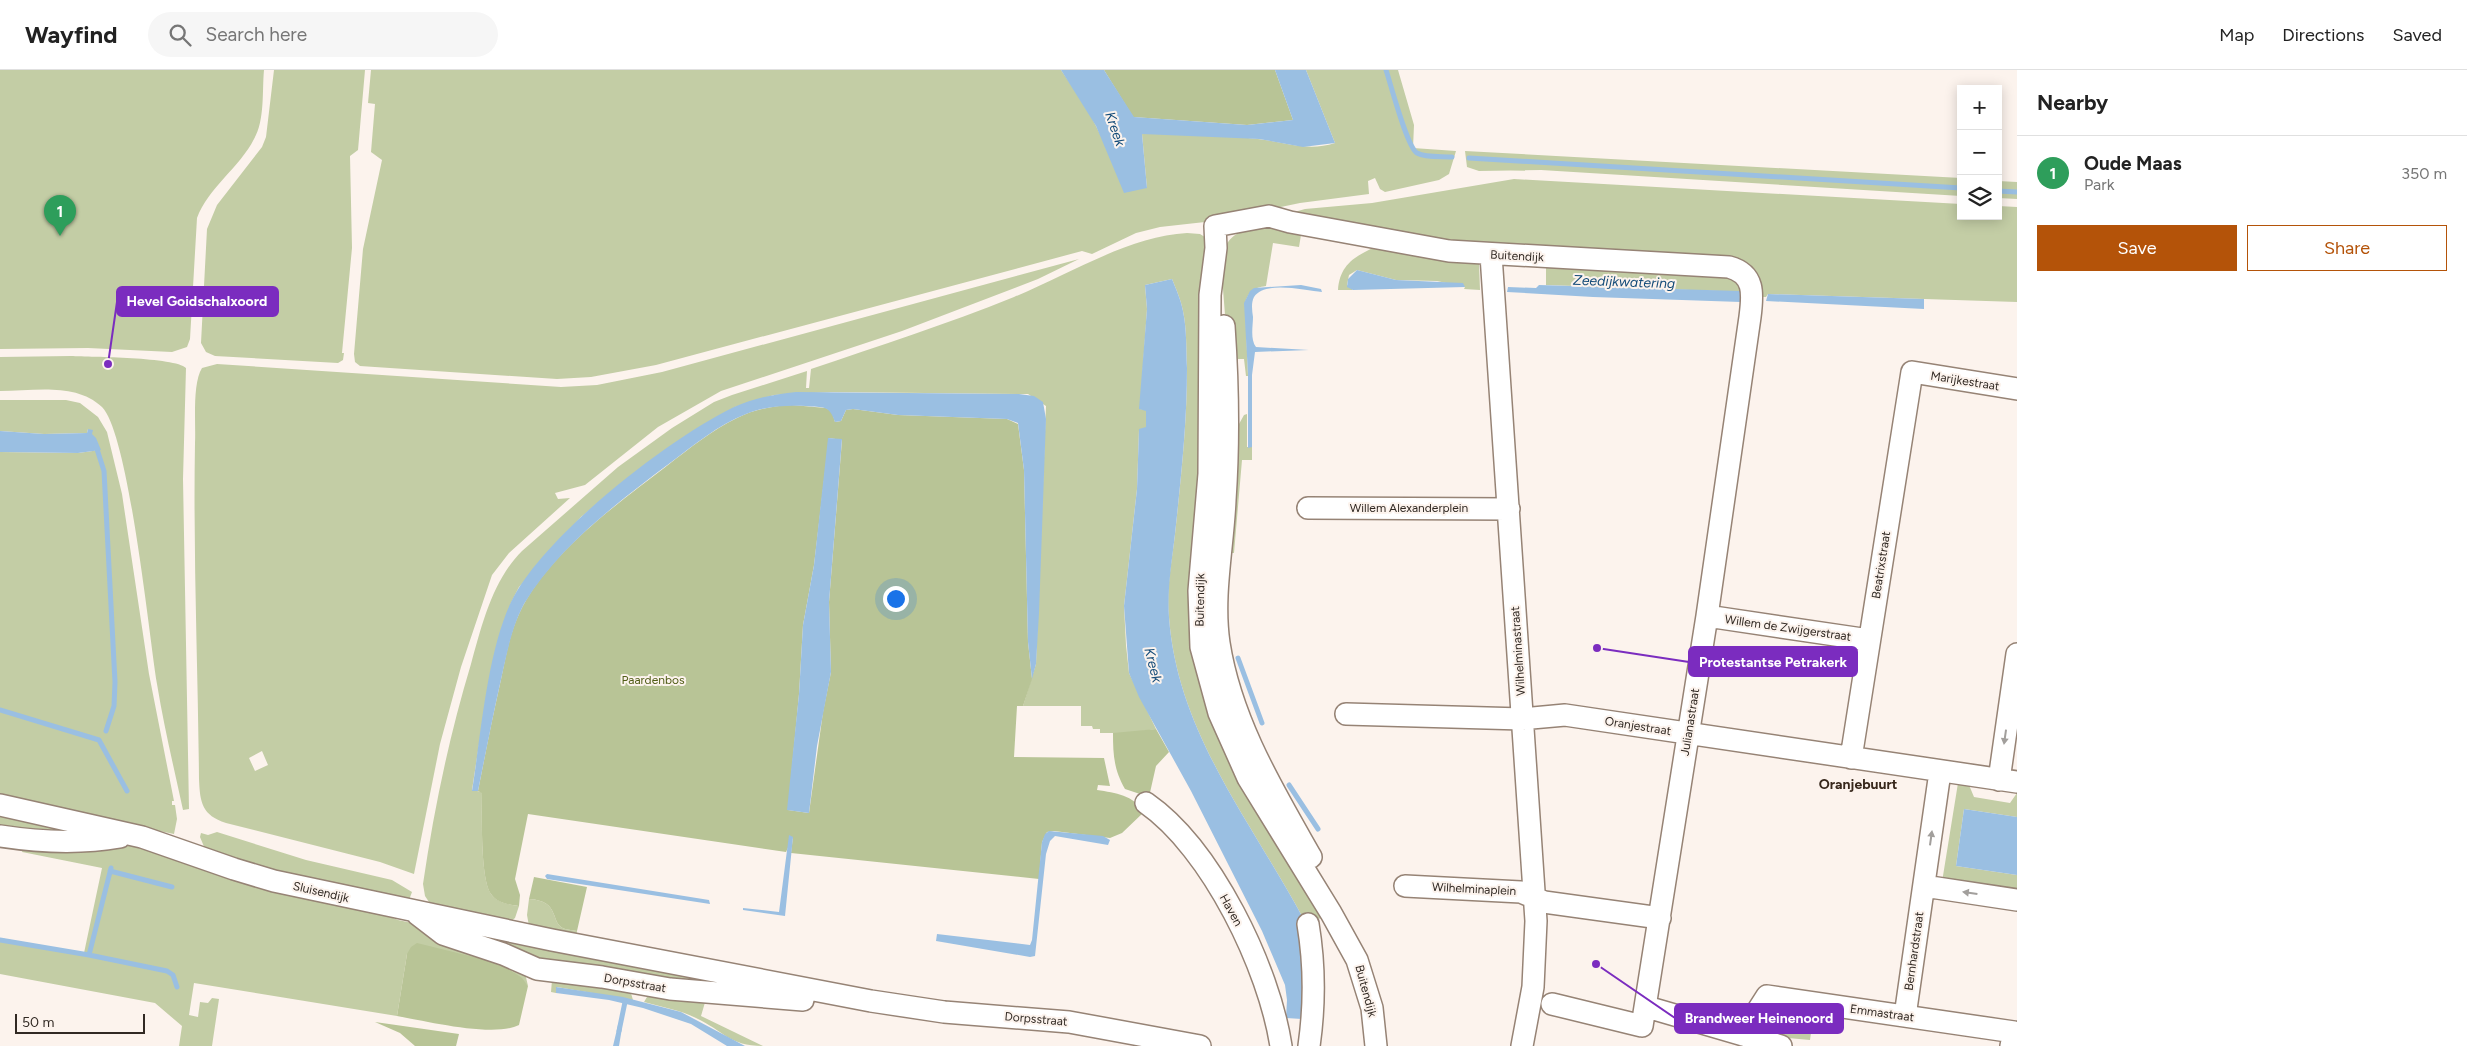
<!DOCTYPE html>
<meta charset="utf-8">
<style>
body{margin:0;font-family:Figtree,sans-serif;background:#f6f6f6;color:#222}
.controls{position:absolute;right:15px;top:15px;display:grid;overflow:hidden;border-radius:0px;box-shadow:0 2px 12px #0003}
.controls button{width:45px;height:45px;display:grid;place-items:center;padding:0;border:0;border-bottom:1px solid #e0e0e0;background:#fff;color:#222;font:25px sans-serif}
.scale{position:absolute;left:15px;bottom:12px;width:130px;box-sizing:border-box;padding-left:5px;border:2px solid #312923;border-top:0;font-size:14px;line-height:18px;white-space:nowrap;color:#312923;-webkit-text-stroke:4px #fcf3ed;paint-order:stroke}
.you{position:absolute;left:895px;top:528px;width:18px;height:18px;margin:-12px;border:4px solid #fff;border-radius:50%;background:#1a73e8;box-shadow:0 0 0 8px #1a73e833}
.badge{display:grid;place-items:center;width:32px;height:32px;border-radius:50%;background:#b45309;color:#fff;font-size:16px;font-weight:700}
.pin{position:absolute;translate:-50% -41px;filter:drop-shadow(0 1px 2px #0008)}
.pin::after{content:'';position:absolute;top:26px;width:18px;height:15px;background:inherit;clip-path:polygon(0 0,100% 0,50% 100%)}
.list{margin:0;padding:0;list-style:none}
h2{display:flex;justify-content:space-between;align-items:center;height:65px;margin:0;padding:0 20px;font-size:21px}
h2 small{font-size:16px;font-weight:400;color:#767676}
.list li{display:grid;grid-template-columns:32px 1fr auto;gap:15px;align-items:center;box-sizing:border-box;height:75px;padding:0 20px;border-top:1px solid #e0e0e0}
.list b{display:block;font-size:19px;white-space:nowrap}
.list p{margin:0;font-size:16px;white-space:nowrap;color:#767676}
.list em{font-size:16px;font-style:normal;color:#767676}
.actions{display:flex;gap:10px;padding:15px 20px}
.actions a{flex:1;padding:11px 0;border:1px solid #b45309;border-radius:0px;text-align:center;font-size:18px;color:#b45309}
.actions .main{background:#b45309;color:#fff}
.icon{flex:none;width:28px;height:28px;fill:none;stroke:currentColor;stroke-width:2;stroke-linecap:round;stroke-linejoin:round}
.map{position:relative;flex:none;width:2017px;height:976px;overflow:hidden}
header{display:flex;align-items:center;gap:30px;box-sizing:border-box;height:70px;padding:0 25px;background:#fff;border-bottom:1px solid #e0e0e0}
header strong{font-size:24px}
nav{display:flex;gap:28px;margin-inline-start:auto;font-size:18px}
.search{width:350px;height:45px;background:#f6f6f6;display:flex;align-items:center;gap:12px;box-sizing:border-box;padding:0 18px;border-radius:28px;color:#767676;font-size:19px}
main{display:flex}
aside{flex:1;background:#fff}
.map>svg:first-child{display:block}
.green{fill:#c3cda5;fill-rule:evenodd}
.forest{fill:#b8c496;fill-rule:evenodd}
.water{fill:#9abfe2}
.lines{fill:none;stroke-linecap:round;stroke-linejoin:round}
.stream{stroke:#9abfe2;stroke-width:5}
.minor-casing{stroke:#968375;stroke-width:24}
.minor{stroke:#fff;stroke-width:21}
.oneway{fill:#a29f9c}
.labels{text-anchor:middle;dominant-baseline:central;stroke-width:4;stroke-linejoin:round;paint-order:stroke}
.street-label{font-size:12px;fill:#312923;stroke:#fcf3ed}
.park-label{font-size:12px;fill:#515d17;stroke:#fcf3ed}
.water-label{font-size:14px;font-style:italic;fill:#154c79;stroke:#fcf3ed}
.neighbourhood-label{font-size:14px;font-weight:bold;fill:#37271b;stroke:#fcf3ed}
.leader{fill:none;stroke:#7b2cbf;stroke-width:2}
.callout-dot{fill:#7b2cbf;stroke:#fcf3ed;stroke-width:2}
.callout{fill:#7b2cbf;stroke:#7b2cbf;stroke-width:2}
.callout-label{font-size:14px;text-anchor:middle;font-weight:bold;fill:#fff}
</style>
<header>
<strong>Wayfind</strong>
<div class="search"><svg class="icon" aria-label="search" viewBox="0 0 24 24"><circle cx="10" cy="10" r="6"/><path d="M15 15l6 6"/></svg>Search here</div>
<nav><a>Map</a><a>Directions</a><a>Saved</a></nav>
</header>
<main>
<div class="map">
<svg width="2017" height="976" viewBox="0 0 2017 976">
<rect width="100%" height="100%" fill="#fcf3ed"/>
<path class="green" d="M0,0h264c-2,21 1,50 -10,69 -14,28 -46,49 -57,79l-7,121 -3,8 -15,5 -84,-4 -88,1z
M274,0h91l-7,80 -8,6 2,92 -10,105h2l-1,7 -5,3 -123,-7 -9,-4 -5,-9 6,-114 10,-24 45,-58 4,-10z
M371,0h690l26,38 19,38 41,42 -5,-54c38,-2 78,1 116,5 27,3 50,13 77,4l-29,-73h92l16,55 -1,23 43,3 -7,23 -10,6 -54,12 -5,-3 -5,-11 -7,3 1,13 -69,9 -86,18 -54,6 -24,6 -44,21 -10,-3 -426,114 -65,12 -34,2 -197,-13 -5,-4 -1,-8 9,-105 19,-89 -11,-8 4,-48 -7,-1z
M1465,81l496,27v18l-420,-26 -62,1 -12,-4z
M1514,109l447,25v12h37v-10l19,1v95l-249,-8 -2,3h-6l-3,-21 -264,-25 -202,-38 14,-4 67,-6z
M1998,111l19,1v17l-19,-1z
M1265,155l37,4 -3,18 -26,-4 -7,43c-13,2 -17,5 -21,17l3,73h-2l-2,-17h-6l-1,45 -8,-37 -8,-104c5,-30 17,-31 44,-38z
M1187,163l13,1 8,5 -12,348 135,332 -28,-1c-52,-97 -126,-186 -134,-301 -3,-28 3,-56 6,-83 6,-56 12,-110 12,-166 -1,-19 0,-38 -4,-57 -2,-11 -7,-22 -11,-32l-27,6 2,24 -7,100 6,1v18l-7,2 -2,59 -13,117 2,39 3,28 27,56 -27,4h-29v-4h-7l-1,-3h-11v-20h-58l13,-42 10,-258 -18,-12h-9l-187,-2 -58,3 -39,12 -77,48 -77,62 -62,70 -8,16 -12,38 -14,64 -13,85 10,2c0,21 -2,86 9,102 5,8 19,11 28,12l-4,12 -5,4 -77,-14 -8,-12 -2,-12c11,-75 26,-147 48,-220 11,-39 21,-83 51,-113l96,-84 54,-39 42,-26 18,-7 75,-24 -1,17h3l2,-19c68,-23 136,-45 203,-72 54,-22 115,-61 173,-64z
M1381,174l83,19 5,-4 10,4 1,27 -16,-1 1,-2 -28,-6 -41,-1 -39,-10 -8,5 -2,10 6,5h-15c2,-28 20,-35 43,-46z
M1079,189l-41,20 -136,52 -181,60 -63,36 -73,58 -30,8 3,6 12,-1 -61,55 -17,22 -31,92 -21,77 -26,130 -34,-12 -154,-39c-24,-8 -26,-20 -27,-44 -1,-112 -6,-224 -4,-336 1,-19 -3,-59 7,-75l15,-4 344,23 36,-2 65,-13zM262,681l6,14 -13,6 -6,-13z
M1546,197l183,5 18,20 -201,-7z
M71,286c20,1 104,1 115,12l-3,111 6,330 -6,1c-9,-42 -19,-83 -26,-126 -8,-48 -28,-250 -55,-277 -26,-25 -69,-16 -102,-16v-34z
M0,330h66l14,3 18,14 9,15 15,62 27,180 25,127h-2v4h3l2,14 -3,15 -174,-36v-346l78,1 22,-3 -12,-21 -1,4 -43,1 -44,-3z
M1247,344v33h5v13h-10l-8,93h-9l9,-120 10,-18z
M1958,713l11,2 5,12 36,6 7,-10v24l-53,-8 -8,57 61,9v14l-37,-6 -38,-1z
M0,742l102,22 -102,-1z
M217,762l89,28 86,20 20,12 -3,8 -85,-14 -119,-37 -5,-12 1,-4 7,2z
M139,774l242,69 17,7 14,3 113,50 3,13 -18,-17 -103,-15 -10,62 -203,-33 -5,32 9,2 2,-15 8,1 4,-5 7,1 -7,47h-33l3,-20 -27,-23 -155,-29v-36l84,15 18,-85 -80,-16 2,-7 94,3z
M529,829c33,2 20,25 36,30 3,1 8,1 12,2l-1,7 -47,-12 -2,-11z
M444,856l360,67 -242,-24z
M552,910l78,10 3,10 -76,-13 -1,6 -5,-1z
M652,926l54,3 -5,17 62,30c-34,0 -39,-15 -67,-28 -16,-8 -34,-11 -52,-16l3,-5z
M1774,936l40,6 -4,28 -22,-2 -28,-9 -1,-3 12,-19z"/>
<path class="forest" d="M1104,0h171l18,50 -46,5 -114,-8z
M792,335l34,3 6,4 3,10 6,-1 5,-11 7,-1 45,6 109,4 11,5 6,46 4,172 4,37 -9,27h-6l-3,51 90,1 6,28 -12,-1 -1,5c19,3 36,5 47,22l-22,21 -12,5 -56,-7 -7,1 -5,10 -3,37 -248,-26 2,-16 -7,15 -258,-38 -13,65 5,16 -1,11c-10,-1 -22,-3 -28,-12 -11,-15 -9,-81 -9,-101l-4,-2c7,-36 14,-71 22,-107 5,-23 9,-49 19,-70 27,-59 98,-110 149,-149 22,-17 44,-35 69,-47 17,-9 36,-12 55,-13zM829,368l13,2 -13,162 2,70 -8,40 -14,101 -21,-3 11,-116 4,-69 11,-60z
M1156,659l13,23 -13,14 -7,31 -24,-8c-11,-19 -12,-34 -12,-56z
M534,807l53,10 -10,44c-4,-1 -9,-1 -12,-2 -16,-5 -3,-28 -36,-30z
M417,873l85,21 20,14 6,8 -9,39c-25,13 -93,-4 -122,-9l10,-62 4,-7z
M375,952l84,12 -3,12h-41l-15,-13z"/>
<path class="water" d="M1061,0h43l30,47 113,8 46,-5 -18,-50h31l29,73 -32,4 -44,-8 -117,-5 5,54 -23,5 -28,-67z
M1357,200l39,10 67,3 2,4 -112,3 -6,-3 1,-8z
M1172,209c4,10 9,21 11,32 4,19 3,38 4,57 0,56 -6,110 -12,166 -3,27 -8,55 -6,83 8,115 82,204 134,301l2,18 -3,83 -16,-1 1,-18 -2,-15 -23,-54 -71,-140 -52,-94 -10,-24 -5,-67 13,-117 2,-60 7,-2v-16l-7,-2 8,-100 -2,-24z
M1301,215l20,4 1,3c-16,-1 -57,-12 -68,5 -3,6 -2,13 -1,20 0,9 -3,22 3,30l53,3 -54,2 -3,23v72l-4,1v-74l-4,-71 6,-12 4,-3z
M1539,215l201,6 1,11 -148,-5 -86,-5 1,-5 28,1z
M1768,224l156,5v10l-158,-8z
M796,322l223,2 15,2 9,6 3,17 -7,194 -3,51 -4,15 -4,-37 -4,-172 -6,-47 -11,-4 -109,-4 -45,-6 -7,1 -5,11 -6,1c-6,-18 -12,-14 -29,-16 -21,-1 -40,0 -60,8 -28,11 -52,31 -76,49 -53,40 -111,83 -146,141 -13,24 -18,54 -24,80 -8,36 -15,72 -22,107h-6c9,-57 15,-138 39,-189 32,-66 157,-163 223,-195 20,-9 41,-13 62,-15z
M88,359l5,1 -1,4 4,4 5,12 -23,3 -78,-1v-21l44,3 43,-1z
M828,368l14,1 -13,163 2,70 -14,74 -8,67 -22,-3 12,-116 4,-69 11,-60z
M1964,739l53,8v58l-61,-9z
M1049,761l54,5 7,4 -2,5 -53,-9 -5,5 -4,13 -11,102 -5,1 -94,-16 1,-7 93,11 2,-5 10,-98 3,-8z
M789,765l4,2 -8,79 -42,-6v-2l36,4z
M547,804l162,26 1,4 -163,-25 -2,-3z
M556,917l67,10 58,15 64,34h-18l-36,-22 -48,-16 -34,-8 -53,-7z
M618,955l4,3 -3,18h-6z"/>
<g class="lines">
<path class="stream" d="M1386,0c5,15 21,77 31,83 9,5 25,3 35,4
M1469,88l492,30
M1998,121l19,1
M96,376l8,25 11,211 -1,24 -8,25
M1238,588l24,65
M0,640l99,30 28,51
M1289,715l29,44
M111,798l-22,87 78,16 6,4 4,12
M110,801l62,16
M0,870l89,15
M619,961l6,-29"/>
<g class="minor-casing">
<path id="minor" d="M1491,185l45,666 -3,66 -11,59
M1224,256c4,58 5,116 1,174 -2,47 -13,96 -6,143 12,78 54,147 92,214
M1308,438l201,1
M1707,546l162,24
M1346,644l176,5 43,-4 452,67
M1851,688l61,-386 105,17
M1999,710l18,-126
M1146,733c66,46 123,165 135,243
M0,735l142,32 92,32 40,12 278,59 319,61 73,11 125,10 131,24
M0,766c39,6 80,8 120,1
M1405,816l116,6 23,10 116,16
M1924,816l93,14
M417,844l26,20 60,20 34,15 65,8 68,12 133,11
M1308,854c7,42 7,80 1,122
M1647,937l134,39
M1905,946l35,-244
M1742,965l25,-39 247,36 -3,14
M1376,976l-4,-38 -15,-48 -26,-47 -83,-135 -29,-65 -18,-66 -2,-56 10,-117 1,-179 6,-47 -1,-22 54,-10 21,6 159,29 280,16c26,7 24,27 21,50l-43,299 -65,410 -90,-22"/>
</g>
<use href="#minor" class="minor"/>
</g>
<defs><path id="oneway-solid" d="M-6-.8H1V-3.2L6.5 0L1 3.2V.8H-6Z" transform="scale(1.25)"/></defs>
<g class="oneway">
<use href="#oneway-solid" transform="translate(2005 667) rotate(98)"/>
<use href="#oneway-solid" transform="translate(1931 768) rotate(-82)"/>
<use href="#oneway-solid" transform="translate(1970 823) rotate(-172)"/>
</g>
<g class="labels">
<g class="street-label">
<text transform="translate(1517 186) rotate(3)">Buitendijk</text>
<text transform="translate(1965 311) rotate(9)">Marijkestraat</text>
<text x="1409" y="438">Willem Alexanderplein</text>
<text transform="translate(1881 495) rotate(-81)">Beatrixstraat</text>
<text transform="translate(1200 530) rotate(-89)">Buitendijk</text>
<text transform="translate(1788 558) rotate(8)">Willem de Zwijgerstraat</text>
<text transform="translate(1518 581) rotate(-94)">Wilhelminastraat</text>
<text transform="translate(1690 652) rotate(-81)">Julianastraat</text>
<text transform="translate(1638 656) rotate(9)">Oranjestraat</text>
<text transform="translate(1474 819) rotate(3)">Wilhelminaplein</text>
<text transform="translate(321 822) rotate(13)">Sluisendijk</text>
<text transform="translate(1231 840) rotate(61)">Haven</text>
<text transform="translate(1914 881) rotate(-82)">Bernhardstraat</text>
<text transform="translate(635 913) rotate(10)">Dorpsstraat</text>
<text transform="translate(1366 921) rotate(75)">Buitendijk</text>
<text transform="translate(1882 943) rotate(8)">Emmastraat</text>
<text transform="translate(1036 949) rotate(5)">Dorpsstraat</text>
</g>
<g class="park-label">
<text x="653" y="610">Paardenbos</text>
</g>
<g class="water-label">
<text transform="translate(1115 59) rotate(71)">Kreek</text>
<text transform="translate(1624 212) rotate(2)">Zeedijkwatering</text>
<text transform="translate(1153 595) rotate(76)">Kreek</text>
</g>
<g class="neighbourhood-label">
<text x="1858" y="714">Oranjebuurt</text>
</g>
</g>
<path class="leader" d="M108 294L117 232M1597 578L1689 592M1596 894L1675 948"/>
<g class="callout-dot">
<circle cx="108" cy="294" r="5"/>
<circle cx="1597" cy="578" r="5"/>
<circle cx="1596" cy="894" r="5"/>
</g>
<g class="callout">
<rect x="117" y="217" width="161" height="29" rx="5"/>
<rect x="1689" y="577" width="168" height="29" rx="5"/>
<rect x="1675" y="934" width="168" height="29" rx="5"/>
</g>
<g class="callout-label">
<text x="197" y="236">Hevel Goidschalxoord</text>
<text x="1773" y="597">Protestantse Petrakerk</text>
<text x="1759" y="953">Brandweer Heinenoord</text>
</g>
</svg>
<div class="controls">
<button>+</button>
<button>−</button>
<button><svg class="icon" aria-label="layers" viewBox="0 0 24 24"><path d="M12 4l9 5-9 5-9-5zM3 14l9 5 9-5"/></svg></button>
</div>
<div class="scale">50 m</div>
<div class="you"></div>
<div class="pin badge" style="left:60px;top:166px;background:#2e9e5b">1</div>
</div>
<aside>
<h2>Nearby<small></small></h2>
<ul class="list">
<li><span class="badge" style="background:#2e9e5b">1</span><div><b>Oude Maas</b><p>Park</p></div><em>350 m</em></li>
</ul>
<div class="actions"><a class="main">Save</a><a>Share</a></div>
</aside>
</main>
